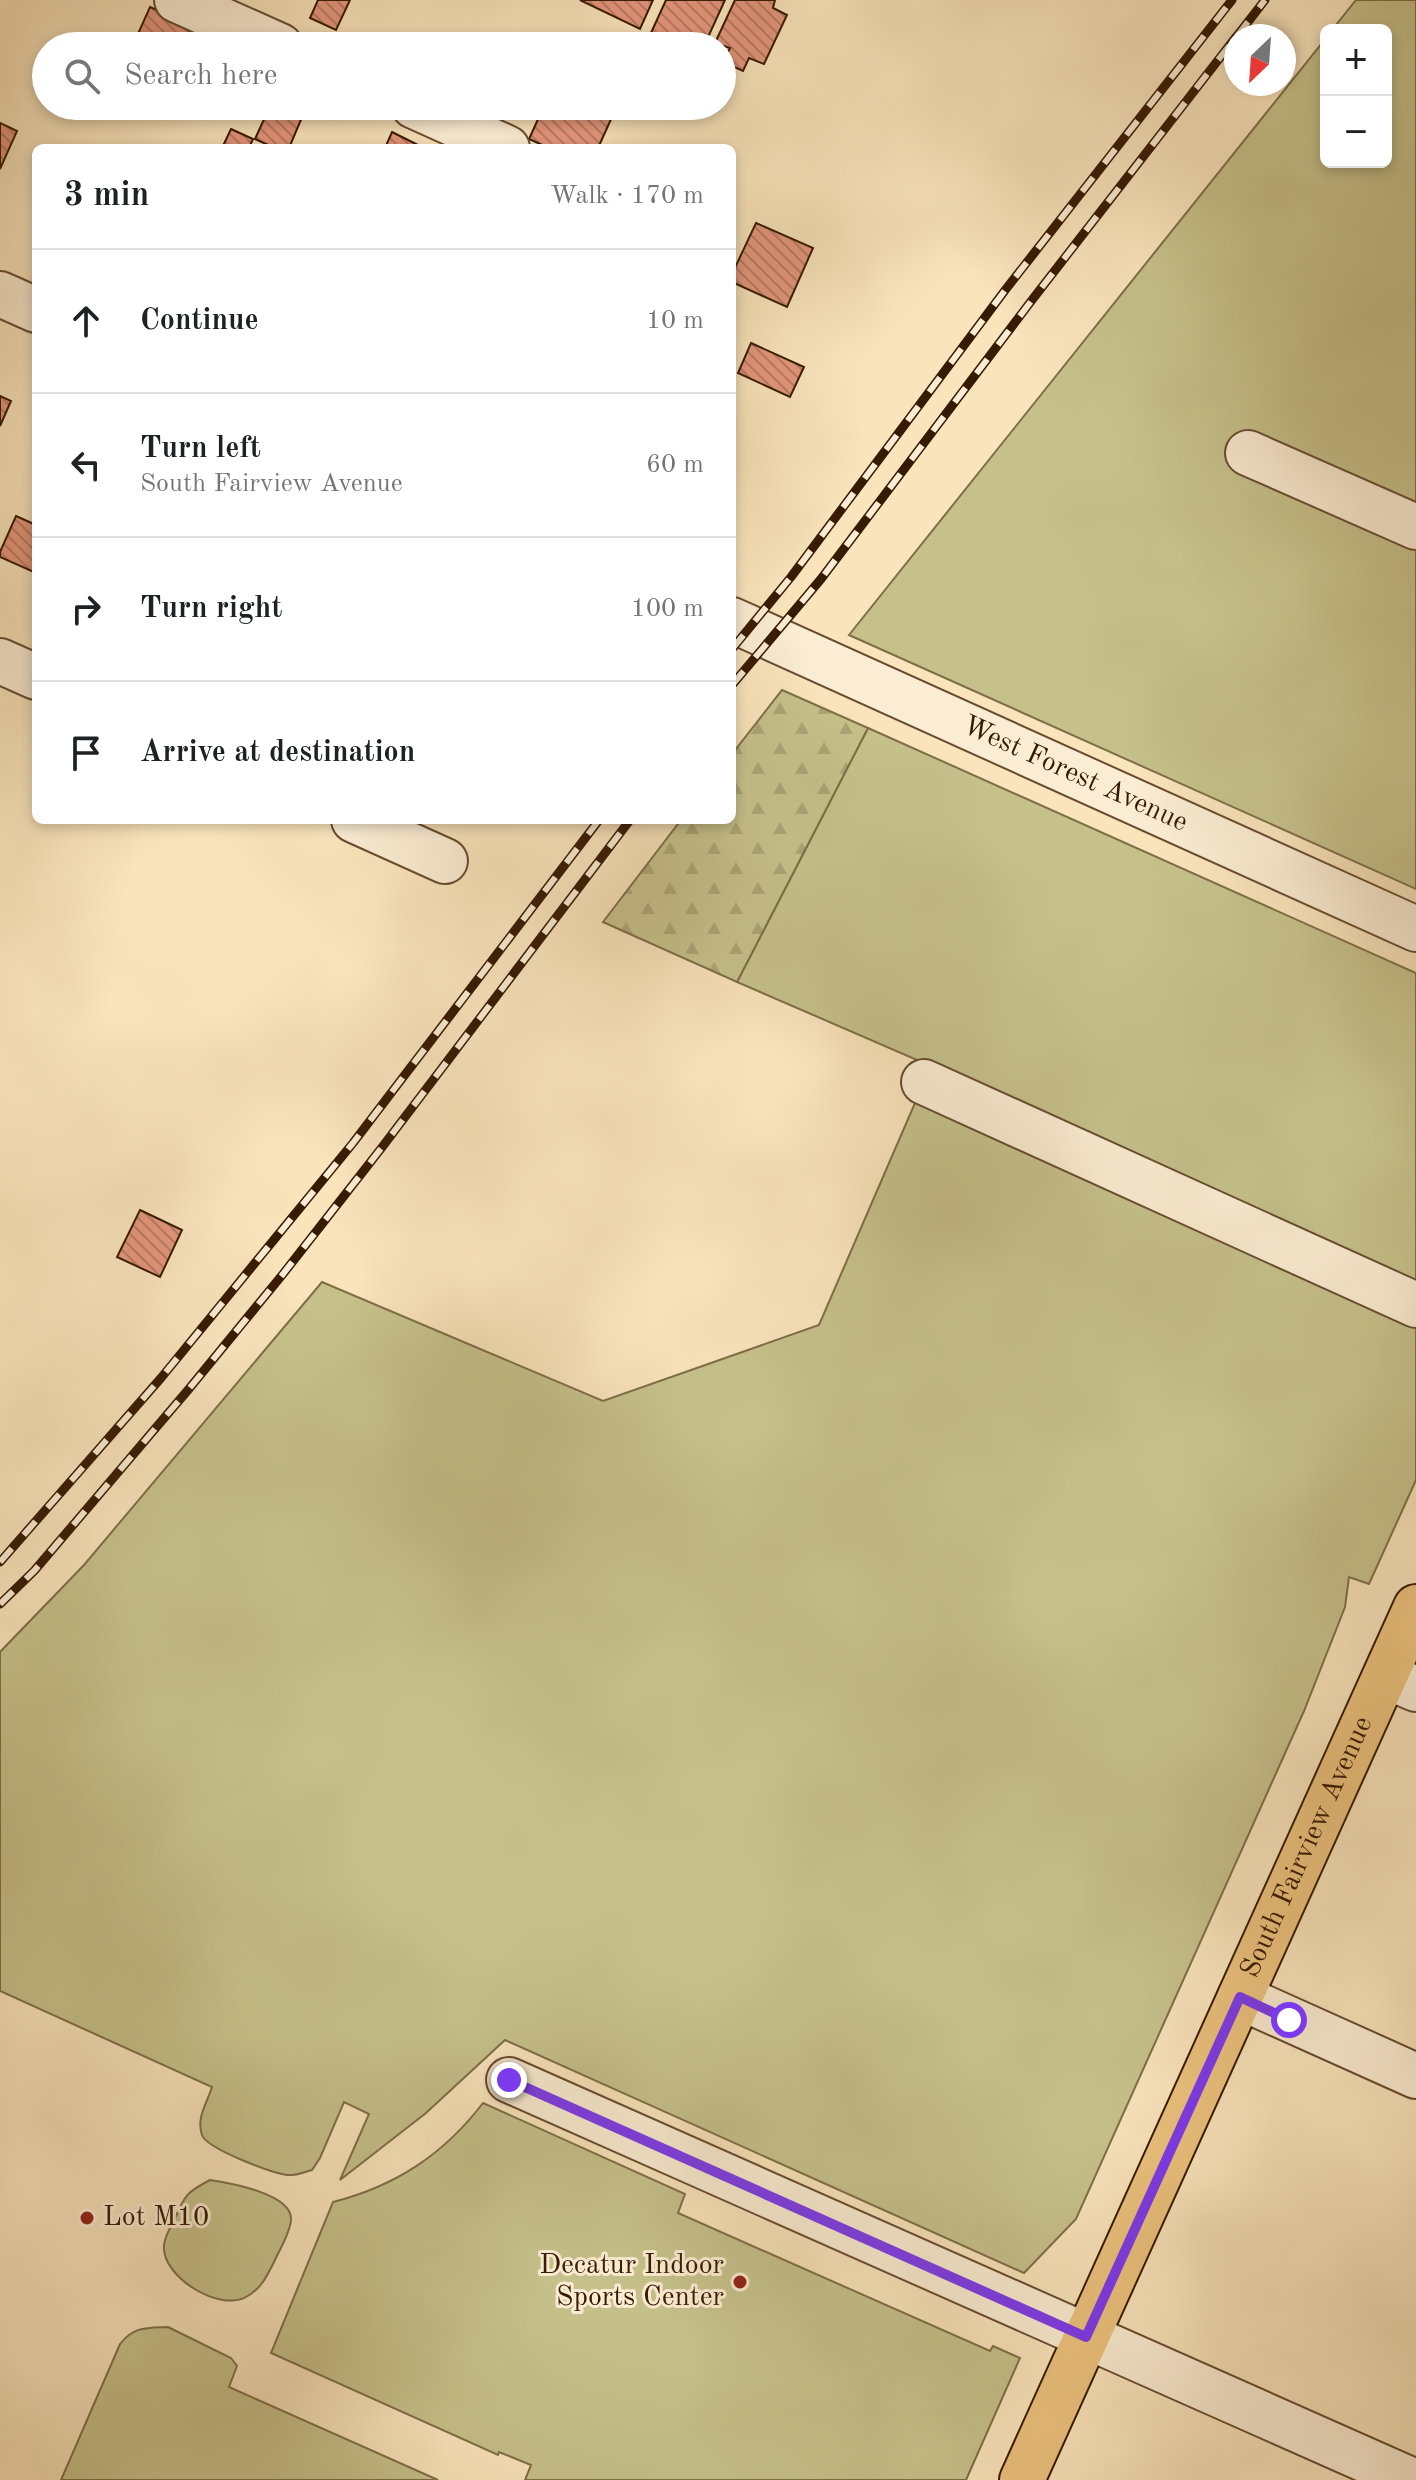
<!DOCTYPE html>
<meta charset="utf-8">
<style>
body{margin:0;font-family:"Old Standard TT",serif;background:#f6f6f6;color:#202124}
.controls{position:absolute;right:24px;top:24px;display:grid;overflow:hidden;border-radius:12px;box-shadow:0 4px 12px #0003}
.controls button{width:72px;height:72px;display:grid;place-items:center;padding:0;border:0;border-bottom:2px solid #e0e0e0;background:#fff;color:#202124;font:40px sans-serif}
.compass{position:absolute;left:1224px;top:24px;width:72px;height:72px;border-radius:50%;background:#fff;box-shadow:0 4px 12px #0003;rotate:205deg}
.stop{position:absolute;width:24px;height:24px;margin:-18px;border:6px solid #7c3aed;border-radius:50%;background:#fff}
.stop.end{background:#7c3aed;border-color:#fff;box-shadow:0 2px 8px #0008}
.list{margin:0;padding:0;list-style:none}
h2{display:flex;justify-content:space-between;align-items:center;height:104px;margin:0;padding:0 32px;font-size:34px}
h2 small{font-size:26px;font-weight:400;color:#757577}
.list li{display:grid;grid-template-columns:52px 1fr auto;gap:24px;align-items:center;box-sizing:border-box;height:144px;padding:0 32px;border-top:2px solid #e0e0e0}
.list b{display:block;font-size:30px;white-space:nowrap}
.list p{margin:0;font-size:26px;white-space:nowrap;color:#757577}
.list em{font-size:26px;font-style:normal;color:#757577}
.icon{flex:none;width:44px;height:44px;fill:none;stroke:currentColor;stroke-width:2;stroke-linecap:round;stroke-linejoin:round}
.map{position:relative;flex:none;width:1416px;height:2480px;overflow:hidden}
.search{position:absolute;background:#fff;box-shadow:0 4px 12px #0003;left:32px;top:32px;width:704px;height:88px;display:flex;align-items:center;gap:20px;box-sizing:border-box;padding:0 28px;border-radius:44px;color:#757577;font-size:30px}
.panel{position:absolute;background:#fff;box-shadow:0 4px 12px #0003;left:32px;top:144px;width:704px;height:680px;border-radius:12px}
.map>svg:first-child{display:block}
.green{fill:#c6c18b;stroke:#7e6e46;stroke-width:2}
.forest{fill:url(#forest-firs);stroke:#7e6e46;stroke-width:2}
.building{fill:url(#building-back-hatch);stroke:#371a02;stroke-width:2}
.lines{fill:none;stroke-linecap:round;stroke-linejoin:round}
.minor-casing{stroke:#684c30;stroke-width:48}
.major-casing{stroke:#371a02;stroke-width:48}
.minor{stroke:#fbedd3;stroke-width:44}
.major{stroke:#ecc27e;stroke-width:44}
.rail-casing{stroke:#371a02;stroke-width:9}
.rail{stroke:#fbedd3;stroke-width:6;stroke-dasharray:18;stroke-linecap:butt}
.route{stroke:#7c3aed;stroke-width:10}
.poi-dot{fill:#8f2418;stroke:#fbedd3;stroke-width:3}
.labels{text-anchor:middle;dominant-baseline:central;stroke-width:6;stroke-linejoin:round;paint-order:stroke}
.street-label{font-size:28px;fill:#371a02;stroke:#fbedd3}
.poi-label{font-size:28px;fill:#371a02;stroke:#fbedd3;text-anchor:start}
</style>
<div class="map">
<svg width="1416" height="2480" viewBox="0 0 1416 2480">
<defs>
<pattern id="forest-firs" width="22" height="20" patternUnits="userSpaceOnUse" patternTransform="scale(2)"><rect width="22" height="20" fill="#c6c18b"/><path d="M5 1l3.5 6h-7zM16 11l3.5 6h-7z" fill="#aba576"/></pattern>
<pattern id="building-back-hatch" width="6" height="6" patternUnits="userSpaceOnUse" patternTransform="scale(2)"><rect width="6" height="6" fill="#e4967c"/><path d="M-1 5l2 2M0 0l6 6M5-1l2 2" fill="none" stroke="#ba7a63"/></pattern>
</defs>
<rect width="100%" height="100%" fill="#f9e4bc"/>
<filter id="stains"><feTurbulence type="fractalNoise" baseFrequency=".0025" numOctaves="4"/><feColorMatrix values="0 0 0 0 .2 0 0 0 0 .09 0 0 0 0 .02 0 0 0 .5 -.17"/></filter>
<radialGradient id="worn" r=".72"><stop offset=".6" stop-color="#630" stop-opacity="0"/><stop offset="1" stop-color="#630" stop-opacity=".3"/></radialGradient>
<path class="green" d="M1356,0h60v889l-567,-254 477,-597v124h60v-132h-54z
M868,728l548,245v507l-47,104 -20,-7 -4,30 -41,104 -228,508 -52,54 -519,-233 -79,73 -86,67 29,-66 -25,-12 -24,56 -8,12c-8,2 -16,6 -25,5 -15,-2 -80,-26 -85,-40 -6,-17 5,-32 10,-48l-212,-96v-339l84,-87 238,-283 281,119 216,-76 112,-259 -194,-84z
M483,2103l202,91 -7,19 312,138 3,-5 27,12 -54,122h-441l6,-15 -32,-13 -1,3 -227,-102 62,-151c63,-16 111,-48 150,-99z
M210,2180c20,3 83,14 81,40 -1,13 -11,29 -16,40 -8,16 -13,28 -29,37 -27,15 -84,-20 -82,-51 0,-9 7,-19 11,-28 10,-23 12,-26 35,-38z
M168,2327l63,31 6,8 -8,21 209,93h-377l59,-136c14,-18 27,-16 48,-17z"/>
<path class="forest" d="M782,690l86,38 -131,254 -134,-60 78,-102h51v-66z"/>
<path class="building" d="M318,0h32l-14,30 -26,-12z
M580,0h73l-13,29z
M666,0h59l-21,46h-59z
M735,0h40l-2,8 14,7 -23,49 -15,-6 -6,13 -20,-9 7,-14 -15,-5z
M150,7l42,19 -9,20 -50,-1z
M416,38l17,8h-20z
M270,106l36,2 -17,40h-14l-20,-9z
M544,106h73l-19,42h-49l-20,-9z
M0,123l17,8 -17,38z
M231,129l22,10 -4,9h-27z
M392,132l28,14 -1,2h-34z
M756,223l57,25 -26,59 -55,-25v-8z
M751,343l53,24 -14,30 -52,-24z
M0,396l11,5 -11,25z
M16,516l20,9v48l-36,-16v-5z
M140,1210l42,20 -22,47 -43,-20z"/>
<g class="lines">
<g class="minor-casing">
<g id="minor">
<path d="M177,0l103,46"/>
<path d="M414,106l93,42"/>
<path d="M0,294l36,16"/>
<path d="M1248,453l168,74"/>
<path id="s1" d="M732,620l684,309"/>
<path d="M0,661l36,16"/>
<path d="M354,820l91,41"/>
<path d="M924,1082l492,223"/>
<path d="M1386,1676l30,13"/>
<path d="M1240,1997l176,79"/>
<path d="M509,2080l902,400"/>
</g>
</g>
<g class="major-casing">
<g id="major">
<path id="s2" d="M1022,2480l394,-873"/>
</g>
</g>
<use href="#minor" class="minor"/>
<use href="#major" class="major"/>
<g class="rail-casing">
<path id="rail" d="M1237,36l28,-36
M732,649l59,-72 215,-288 226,-289
M732,685l89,-106 211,-279 204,-263
M0,1562l161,-184 192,-235 246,-323
M0,1604l34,-33 154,-181 95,-116 100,-128 247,-326"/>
</g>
<use href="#rail" class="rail"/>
</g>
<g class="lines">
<path class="route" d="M509,2080l577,257 154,-340 49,23"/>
</g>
<g class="poi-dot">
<circle cx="87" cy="2218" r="8"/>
<circle cx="740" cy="2282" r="8"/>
</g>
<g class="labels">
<g class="street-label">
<text stroke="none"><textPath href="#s1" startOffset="376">West Forest Avenue</textPath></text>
<text stroke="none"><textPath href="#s2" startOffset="694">South Fairview Avenue</textPath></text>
</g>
<g class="poi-label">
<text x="103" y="2218">Lot M10</text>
<text x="724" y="2266" text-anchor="end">Decatur Indoor<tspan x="724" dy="32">Sports Center</tspan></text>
</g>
</g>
<rect width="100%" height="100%" filter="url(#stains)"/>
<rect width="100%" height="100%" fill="url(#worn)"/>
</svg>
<div class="controls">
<button>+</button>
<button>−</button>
</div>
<svg class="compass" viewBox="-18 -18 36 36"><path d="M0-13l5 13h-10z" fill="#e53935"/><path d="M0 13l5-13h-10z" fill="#757577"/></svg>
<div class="stop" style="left:1289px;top:2020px"></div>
<div class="stop end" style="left:509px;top:2080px"></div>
<div class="search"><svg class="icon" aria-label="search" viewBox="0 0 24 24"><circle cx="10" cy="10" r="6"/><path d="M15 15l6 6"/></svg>Search here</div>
<section class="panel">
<h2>3 min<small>Walk · 170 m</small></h2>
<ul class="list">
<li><svg class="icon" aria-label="ahead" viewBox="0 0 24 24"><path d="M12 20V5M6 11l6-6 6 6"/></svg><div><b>Continue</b></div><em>10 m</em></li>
<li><svg class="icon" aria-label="left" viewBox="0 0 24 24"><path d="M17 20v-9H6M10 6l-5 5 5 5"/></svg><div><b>Turn left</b><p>South Fairview Avenue</p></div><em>60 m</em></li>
<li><svg class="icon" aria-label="right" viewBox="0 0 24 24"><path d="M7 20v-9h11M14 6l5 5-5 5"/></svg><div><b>Turn right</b></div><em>100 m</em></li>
<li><svg class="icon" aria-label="arrive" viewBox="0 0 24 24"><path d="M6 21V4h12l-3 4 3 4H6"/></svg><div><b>Arrive at destination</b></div></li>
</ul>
</section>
</div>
